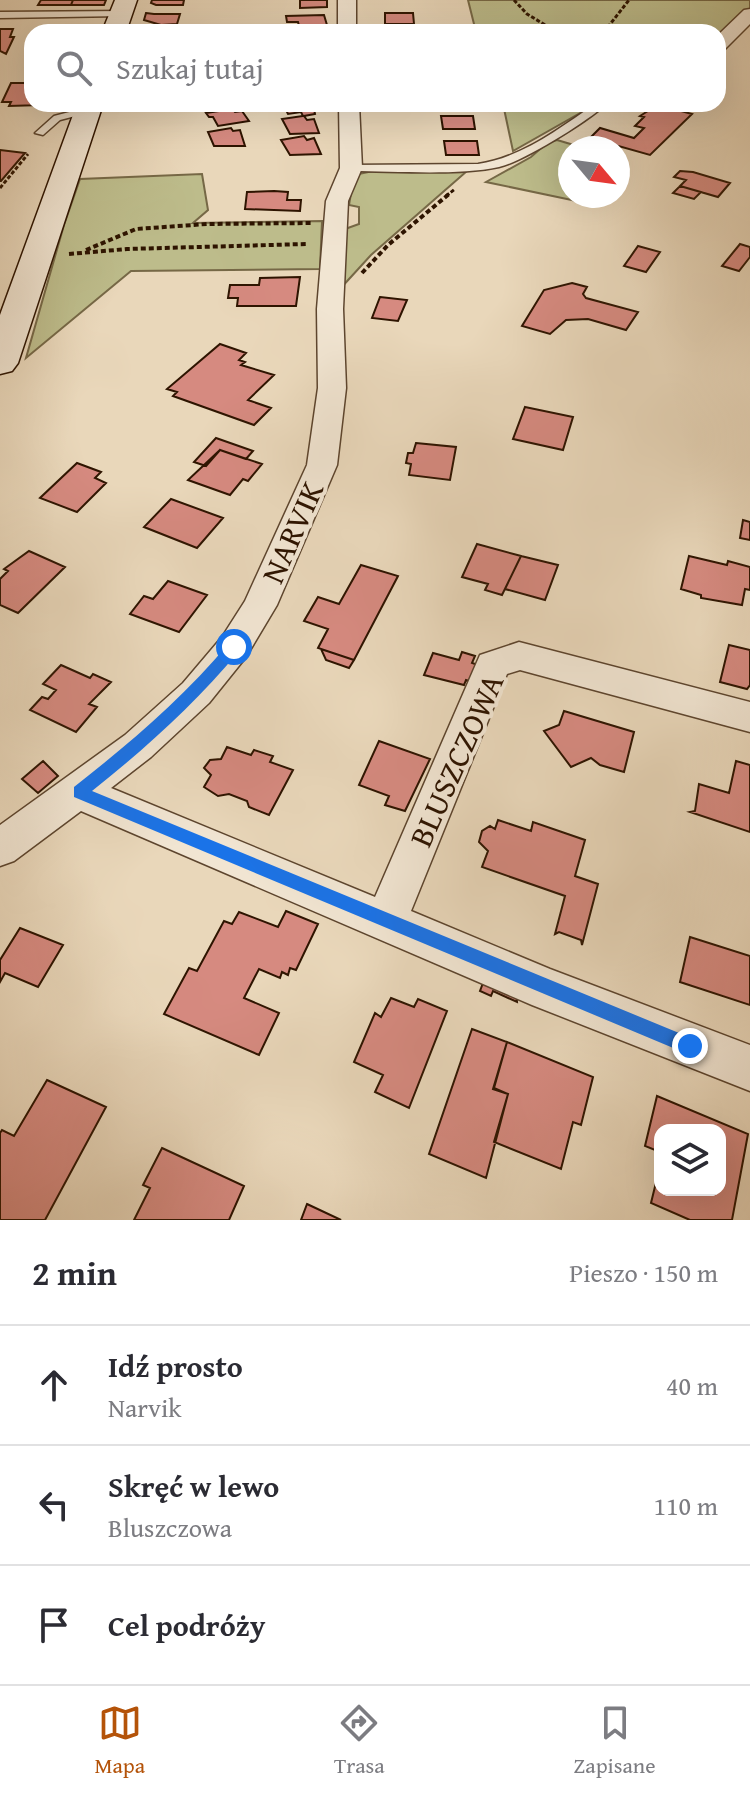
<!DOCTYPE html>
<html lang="pl">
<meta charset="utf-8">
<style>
body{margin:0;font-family:"Gentium Book Plus",serif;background:#f7f7f7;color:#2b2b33}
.controls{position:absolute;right:24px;bottom:24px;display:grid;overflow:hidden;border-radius:16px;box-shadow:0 8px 32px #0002}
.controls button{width:72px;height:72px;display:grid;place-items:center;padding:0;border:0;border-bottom:2px solid #e1e1e2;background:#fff;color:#2b2b33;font:40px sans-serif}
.compass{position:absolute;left:558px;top:136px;width:72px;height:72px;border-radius:50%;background:#fff;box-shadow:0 8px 32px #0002;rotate:119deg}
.stop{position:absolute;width:24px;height:24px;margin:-18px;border:6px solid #1a73e8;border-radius:50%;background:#fff}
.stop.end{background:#1a73e8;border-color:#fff;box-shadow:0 2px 8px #0008}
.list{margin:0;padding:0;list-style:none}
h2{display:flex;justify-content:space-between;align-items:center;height:104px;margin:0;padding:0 32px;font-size:34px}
h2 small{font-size:26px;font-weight:400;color:#7c7c81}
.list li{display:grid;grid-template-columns:52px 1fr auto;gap:24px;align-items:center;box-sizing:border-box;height:120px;padding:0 32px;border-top:2px solid #e1e1e2}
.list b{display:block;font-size:30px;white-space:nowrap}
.list p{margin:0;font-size:26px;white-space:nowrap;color:#7c7c81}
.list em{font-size:26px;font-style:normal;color:#7c7c81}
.icon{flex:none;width:44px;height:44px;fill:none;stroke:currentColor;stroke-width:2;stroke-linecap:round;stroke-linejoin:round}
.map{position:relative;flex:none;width:750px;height:1220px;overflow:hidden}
.search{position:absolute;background:#fff;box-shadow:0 8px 32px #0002;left:24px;right:24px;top:24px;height:88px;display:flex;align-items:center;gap:20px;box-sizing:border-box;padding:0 28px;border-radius:24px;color:#7c7c81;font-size:30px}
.sheet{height:464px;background:#fff}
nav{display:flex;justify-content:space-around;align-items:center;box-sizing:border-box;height:112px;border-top:2px solid #e1e1e2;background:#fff;font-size:22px;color:#7c7c81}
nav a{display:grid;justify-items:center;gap:4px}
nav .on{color:#b45309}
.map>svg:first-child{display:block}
.green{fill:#bdbc8b;stroke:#766846;stroke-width:2}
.building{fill:#d68a80;stroke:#2e1400;stroke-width:2}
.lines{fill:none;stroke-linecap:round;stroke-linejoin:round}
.lane-casing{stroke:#5d452e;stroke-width:3}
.street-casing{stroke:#5d452e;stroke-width:3}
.secondary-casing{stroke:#2e1400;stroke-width:3}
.path-far1{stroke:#2e1400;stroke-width:3;stroke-dasharray:4 2;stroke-linecap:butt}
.path{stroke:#2e1400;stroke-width:4;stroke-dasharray:5 3;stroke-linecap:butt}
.lane{fill:#f1e5d2;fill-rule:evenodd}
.street{fill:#f1e5d2;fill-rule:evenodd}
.secondary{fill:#f1e5d2;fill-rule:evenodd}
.route{fill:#1a73e8}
.labels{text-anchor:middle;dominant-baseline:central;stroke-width:8;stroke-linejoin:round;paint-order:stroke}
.street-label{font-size:32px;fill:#2e1400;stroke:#f1e5d2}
</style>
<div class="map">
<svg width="750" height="1220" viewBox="0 0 750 1220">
<rect width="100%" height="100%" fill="#e9d7ba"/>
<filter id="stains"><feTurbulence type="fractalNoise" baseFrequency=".0025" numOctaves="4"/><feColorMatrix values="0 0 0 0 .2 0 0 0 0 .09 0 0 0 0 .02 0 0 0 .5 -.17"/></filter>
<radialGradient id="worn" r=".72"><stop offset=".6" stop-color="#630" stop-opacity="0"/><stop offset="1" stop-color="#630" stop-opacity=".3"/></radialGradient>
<path class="green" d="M468,0h282v9l-32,31v-8h-242z
M503,104h93l-83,47z
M557,140l27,8h-14v48h42l-12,10 -114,-24 45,-25 16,-14z
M373,171h94l-96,84 -32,35 6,-61 14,-5v-17l-10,-2 5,-30z
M202,174l6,36 -15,13 129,-2 -2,48 -189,2 -105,87 38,-133 16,-46z"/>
<path class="building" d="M41,0h32l-2,5h-33z
M73,0h33l-2,5h-33z
M152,0h32l-1,5h-27l-5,-2z
M300,0h27v7l-27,1z
M146,13l8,1h26l-3,10 -16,1 -17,-5z
M385,13h28l1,11h-29z
M324,15l3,10 -28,1 -1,-4h-11l-1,-6z
M54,25h27l-5,7h-26z
M0,29h13l-3,8h4l-8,17 -6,-3z
M11,83h21v21l10,1 -33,1 2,-4h-9z
M283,104h30l2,10 -11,2 3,4 7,-1 5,14 -29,1 -8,-15 21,-3 -2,-4 -13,2z
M659,104l25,4 -3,3 11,3 -42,41 -60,-17 10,-10 34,10 10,-10 -9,-2 9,-9 -4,-1z
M232,109l3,3 7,-1 7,10 -31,5 -5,-9h-4l-3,-4z
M441,116h32l2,13h-32z
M231,128l2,3 7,-1 5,16h-31l-6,-14z
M304,136l3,4 7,-2 7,16 -31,1 -9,-15z
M444,141h33l2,14h-33z
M0,150l25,3 -24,28h-1z
M680,171l13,1 37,11 -12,14 -38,-11 6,-6 -12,-3z
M680,186l21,6 -7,7 -21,-6z
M274,191l14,1 -1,8h14l-1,11 -55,-2 2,-17z
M740,244l10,3v10l-11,14 -17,-5z
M638,246l22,6 -14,20 -22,-6z
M300,277l-4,29h-59l1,-8h-10l2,-13h29l1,-7z
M572,283l15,4 -4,7 3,4 52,14 -12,18 -38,-11 -22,1 -16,14 -28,-8 22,-36z
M380,297l27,3 -9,21 -26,-3z
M220,344l26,9 -7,7 6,2 -4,3 33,10 -26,25 23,8 -17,17 -81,-29 4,-4 -10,-3z
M525,407l48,10 -10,33 -50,-11z
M216,438l37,13 -7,8 -26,-9 -14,16 -12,-4z
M416,443l40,4 -6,33 -41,-5 2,-11 -5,-1 2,-10h5z
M220,450l42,14 -14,17 -5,-2 -13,16 -42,-15z
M77,463l24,9 -6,6 11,5 -29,29 -37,-14z
M171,499l52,19 -26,30 -53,-21z
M743,520l7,2v18l-10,-2z
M477,544l44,12 -19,39 -17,-5 3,-6 -26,-7z
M29,551l36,16 -47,46 -18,-8v-26l8,-8 -4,-2z
M521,556l37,9 -13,35 -40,-11z
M689,556l38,9 1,-4 22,6v23l-5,-1 -3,16 -41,-7v-3l-20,-6z
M361,565l37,11 -44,84 -36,-12 10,-19 -24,-8 14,-24 21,7z
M168,581l39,14 -28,37 -49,-18 14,-18 9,3z
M729,645l21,5v35l-3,4 -27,-7z
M321,649l33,11 -5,8 -23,-8z
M462,652l13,4 -3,7 6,2 -6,17 -6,-2 -2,5 -40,-10 9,-22 26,7z
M61,665l29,13 3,-4 18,8 -22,22 8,3 -21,25 -46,-22 12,-13 6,2 8,-9 -13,-6z
M564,711l70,21 -10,40 -24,-7 -9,-7 -20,9 -27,-36 15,-6z
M379,741l51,18 -25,52 -20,-6 4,-9 -30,-11z
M227,747l24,8 3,-5 19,6 -3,6 23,8 -24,45 -20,-8 -2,-6 -18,-7 -11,2 -14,-9 7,-12 -7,-7 6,-8 11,-1z
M43,761l15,15 -20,17 -16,-14z
M736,761l14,4v67l-60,-20 5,-1 4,-27 30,9z
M498,820l33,11 2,-9 52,18 -10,36 23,8 -16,61 -1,-5 -22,-8 -4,2 10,-38 -83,-29 6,-16 -9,-9 3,-11 8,-5 5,3z
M286,911l32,13 -22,46 -6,-2 -2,7 -6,-3 -2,6 -21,-9 -15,29 35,15 -20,42 -95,-41 25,-46 8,3 27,-50 8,3 7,-12 39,15z
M20,928l43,17 -25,42 -33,-14 -5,9v-22z
M690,937l60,19v49l-70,-23z
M486,975l30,14 1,13 -24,-11 -2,5 -11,-5z
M391,998l23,9 4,-8 29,12 -38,97 -34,-16 8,-17 -29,-13 21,-49 6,4z
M472,1029l35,13 -14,47 15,5 -22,84 -57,-24z
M507,1042l86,35 -12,48 -8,-3 -12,47 -67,-27 14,-48 -14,-6z
M47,1080l59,27 -61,113h-45v-87l2,-3 12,6z
M657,1096l91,38 -16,86h-42l-39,-17 9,-37v24h60v-60h-60v22l-15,-6z
M162,1148l82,38 -15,34h-95l16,-32 -7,-3z
M307,1204l34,16h-40z"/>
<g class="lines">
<g class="lane-casing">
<path id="lane" d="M125,11v4l-3,1 -122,2v-6z
M83,104h11l-11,10 -23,6 -17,15 -8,-2 19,-17 23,-6z
M595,104l10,1c-18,17 -83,57 -106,62 -42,9 -104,4 -148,4l-5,-3 5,-3 127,-1c43,-6 82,-36 117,-60z"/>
</g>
<g class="street-casing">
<path id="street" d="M338,0h18v32h-18z
M750,9v15l-25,25 -7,2v-16l26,-25z
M339,104h20l3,64 -14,33 -5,108 3,79 -9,77 -60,140 -31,52 -37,46 -58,54 -40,31 264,109 105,-242 39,-13 231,60v30l-230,-62 -13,4 -96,237 139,58 200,76v46l-218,-86 -451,-194 -67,50 -14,5v-41l125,-90 58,-52 39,-46 23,-36 62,-136 11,-77 -1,-79 9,-108 14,-33z"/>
</g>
<g class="secondary-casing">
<path id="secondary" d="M115,0h22l-11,32h-24z
M77,104h26l-85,259 -6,8 -12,3v-59z"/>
</g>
<path class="path-far1" d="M514,0l13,14 30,18
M604,32l25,-32
M0,188l28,-34
M446,196l9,-7"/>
<path class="path" d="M86,250l50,-21 71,-5 104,-1
M69,254l58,-5 179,-5
M362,273l26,-28 61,-51"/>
<use href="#lane" class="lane"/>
<use href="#street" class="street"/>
<use href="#secondary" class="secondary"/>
</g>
<path class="route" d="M234,642l7,5 -2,4c-44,53 -93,97 -147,140l604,249 3,6 -3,6 -6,3 -616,-258v-10c56,-44 109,-89 155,-144z"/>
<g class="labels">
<g class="street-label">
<text transform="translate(292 532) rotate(-66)">NARVIK</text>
<text transform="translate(456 760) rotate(-66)">BLUSZCZOWA</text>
</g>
</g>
<rect width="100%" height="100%" filter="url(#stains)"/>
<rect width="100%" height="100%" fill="url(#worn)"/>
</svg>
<div class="controls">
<button><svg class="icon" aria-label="layers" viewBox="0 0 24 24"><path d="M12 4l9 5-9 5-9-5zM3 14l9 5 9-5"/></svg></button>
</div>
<svg class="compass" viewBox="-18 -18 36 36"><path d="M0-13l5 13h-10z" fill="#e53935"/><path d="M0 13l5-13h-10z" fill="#7c7c81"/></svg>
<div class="stop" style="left:234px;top:647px"></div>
<div class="stop end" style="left:690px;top:1046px"></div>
<div class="search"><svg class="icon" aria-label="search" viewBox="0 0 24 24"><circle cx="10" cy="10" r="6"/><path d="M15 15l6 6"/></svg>Szukaj tutaj</div>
</div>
<section class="sheet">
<h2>2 min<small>Pieszo · 150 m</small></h2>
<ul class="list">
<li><svg class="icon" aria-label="ahead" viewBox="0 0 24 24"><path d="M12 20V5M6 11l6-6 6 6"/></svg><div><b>Idź prosto</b><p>Narvik</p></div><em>40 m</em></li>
<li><svg class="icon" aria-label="left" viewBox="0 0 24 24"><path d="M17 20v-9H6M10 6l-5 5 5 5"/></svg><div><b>Skręć w lewo</b><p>Bluszczowa</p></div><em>110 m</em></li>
<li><svg class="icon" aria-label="arrive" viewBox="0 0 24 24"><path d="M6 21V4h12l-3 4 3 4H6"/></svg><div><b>Cel podróży</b></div></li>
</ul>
</section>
<nav>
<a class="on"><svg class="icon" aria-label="map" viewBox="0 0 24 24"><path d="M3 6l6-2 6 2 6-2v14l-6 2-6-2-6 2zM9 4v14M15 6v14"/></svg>Mapa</a>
<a><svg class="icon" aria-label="directions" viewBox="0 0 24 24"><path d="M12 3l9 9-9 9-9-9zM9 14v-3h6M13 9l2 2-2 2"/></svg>Trasa</a>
<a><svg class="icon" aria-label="saved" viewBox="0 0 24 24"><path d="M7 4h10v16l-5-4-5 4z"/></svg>Zapisane</a>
</nav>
